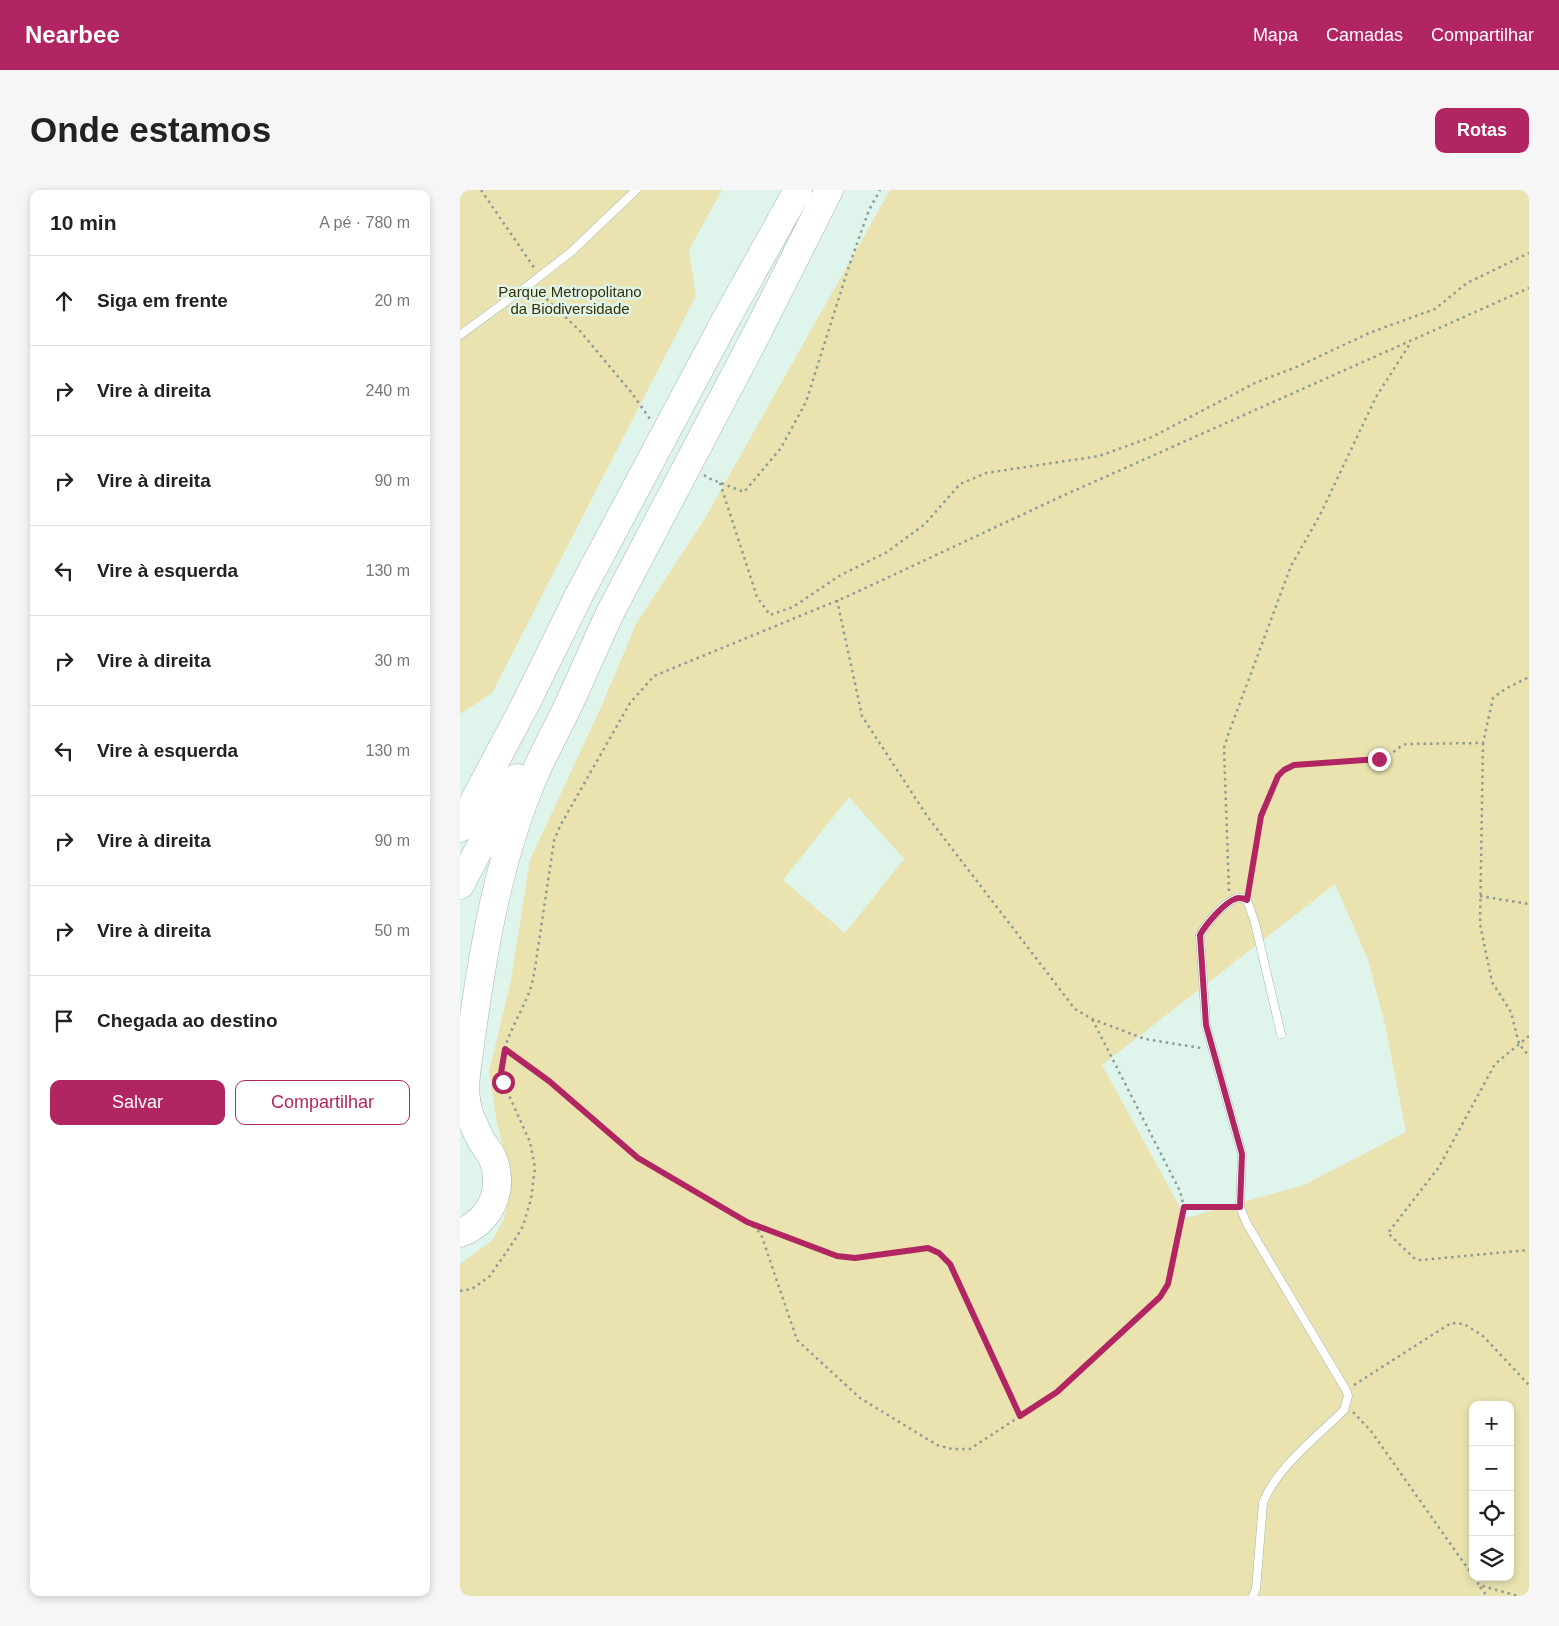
<!DOCTYPE html>
<html lang="pt">
<meta charset="utf-8">
<style>
body{margin:0;font-family:Helvetica,sans-serif;background:#f6f6f6;color:#222}
.controls{position:absolute;right:15px;bottom:15px;display:grid;overflow:hidden;border-radius:10px;box-shadow:0 2px 8px #0003}
.controls button{width:45px;height:45px;display:grid;place-items:center;padding:0;border:0;border-bottom:1px solid #e0e0e0;background:#fff;color:#222;font:25px sans-serif}
.stop{position:absolute;width:15px;height:15px;margin:-11px;border:4px solid #b12662;border-radius:50%;background:#fff}
.stop.end{background:#b12662;border-color:#fff;box-shadow:0 1px 5px #0008}
.list{margin:0;padding:0;list-style:none}
h2{display:flex;justify-content:space-between;align-items:center;height:65px;margin:0;padding:0 20px;font-size:21px}
h2 small{font-size:16px;font-weight:400;color:#767676}
.list li{display:grid;grid-template-columns:32px 1fr auto;gap:15px;align-items:center;box-sizing:border-box;height:90px;padding:0 20px;border-top:1px solid #e0e0e0}
.list b{display:block;font-size:19px;white-space:nowrap}
.list em{font-size:16px;font-style:normal;color:#767676}
.actions{display:flex;gap:10px;padding:15px 20px}
.actions a{flex:1;padding:11px 0;border:1px solid #b12662;border-radius:10px;text-align:center;font-size:18px;color:#b12662}
.actions .main{background:#b12662;color:#fff}
.icon{flex:none;width:28px;height:28px;fill:none;stroke:currentColor;stroke-width:2;stroke-linecap:round;stroke-linejoin:round}
.map{position:relative;flex:none;width:1069px;height:1406px;overflow:hidden;border-radius:10px}
header{display:flex;align-items:center;gap:30px;box-sizing:border-box;height:70px;padding:0 25px;background:#b12662;color:#fff}
header strong{font-size:24px}
nav{display:flex;gap:28px;margin-inline-start:auto;font-size:18px}
.intro{display:flex;align-items:center;justify-content:space-between;box-sizing:border-box;height:120px;padding:0 30px}
h1{margin:0;font-size:35px}
.button{padding:12px 22px;border-radius:10px;background:#b12662;color:#fff;font-size:18px;font-weight:700}
main{display:flex;gap:30px;padding:0 30px}
aside{flex:1;background:#fff;border-radius:10px;box-shadow:0 2px 8px #0003}
.map>svg:first-child{display:block}
.green{fill:#eae3b0;fill-rule:evenodd}
.lines{fill:none;stroke-linecap:round;stroke-linejoin:round}
.lane-casing{stroke:#9fb5ac;stroke-width:9}
.highway-casing{stroke:#9fb5ac;stroke-width:29}
.path{stroke:#8c9c95;stroke-width:2.5;stroke-dasharray:2.5 4;stroke-linecap:butt}
.lane{stroke:#fff;stroke-width:8}
.highway{stroke:#fff;stroke-width:28}
.highway-bridge-casing{stroke:#9fb5ac;stroke-width:29;stroke-linecap:butt}
.highway-bridge{stroke:#fff;stroke-width:28}
.route{stroke:#b12662;stroke-width:6}
.labels{text-anchor:middle;dominant-baseline:central;stroke-width:5;stroke-linejoin:round;paint-order:stroke}
.park-label{font-size:15px;fill:#373100;stroke:#dff5ec}
</style>
<header>
<strong>Nearbee</strong>
<nav><a>Mapa</a><a>Camadas</a><a>Compartilhar</a></nav>
</header>
<div class="intro"><h1>Onde estamos</h1><a class="button">Rotas</a></div>
<main>
<aside>
<h2>10 min<small>A pé · 780 m</small></h2>
<ul class="list">
<li><svg class="icon" aria-label="ahead" viewBox="0 0 24 24"><path d="M12 20V5M6 11l6-6 6 6"/></svg><div><b>Siga em frente</b></div><em>20 m</em></li>
<li><svg class="icon" aria-label="right" viewBox="0 0 24 24"><path d="M7 20v-9h11M14 6l5 5-5 5"/></svg><div><b>Vire à direita</b></div><em>240 m</em></li>
<li><svg class="icon" aria-label="right" viewBox="0 0 24 24"><path d="M7 20v-9h11M14 6l5 5-5 5"/></svg><div><b>Vire à direita</b></div><em>90 m</em></li>
<li><svg class="icon" aria-label="left" viewBox="0 0 24 24"><path d="M17 20v-9H6M10 6l-5 5 5 5"/></svg><div><b>Vire à esquerda</b></div><em>130 m</em></li>
<li><svg class="icon" aria-label="right" viewBox="0 0 24 24"><path d="M7 20v-9h11M14 6l5 5-5 5"/></svg><div><b>Vire à direita</b></div><em>30 m</em></li>
<li><svg class="icon" aria-label="left" viewBox="0 0 24 24"><path d="M17 20v-9H6M10 6l-5 5 5 5"/></svg><div><b>Vire à esquerda</b></div><em>130 m</em></li>
<li><svg class="icon" aria-label="right" viewBox="0 0 24 24"><path d="M7 20v-9h11M14 6l5 5-5 5"/></svg><div><b>Vire à direita</b></div><em>90 m</em></li>
<li><svg class="icon" aria-label="right" viewBox="0 0 24 24"><path d="M7 20v-9h11M14 6l5 5-5 5"/></svg><div><b>Vire à direita</b></div><em>50 m</em></li>
<li><svg class="icon" aria-label="arrive" viewBox="0 0 24 24"><path d="M6 21V4h12l-3 4 3 4H6"/></svg><div><b>Chegada ao destino</b></div></li>
</ul>
<div class="actions"><a class="main">Salvar</a><a>Compartilhar</a></div>
</aside>
<div class="map">
<svg width="1069" height="1406" viewBox="0 0 1069 1406">
<rect width="100%" height="100%" fill="#dff5ec"/>
<path class="green" d="M0,0h262l-33,60 7,46 -204,397 -32,21z
M430,0h639v1406h-1069v-332l32,-23 12,-22 8,-37 -15,-59 -8,-51 22,-92 19,-120 72,-155 34,-81 68,-104zM389,607l55,62 -59,74 -62,-53zM875,694l33,76 17,64 21,108 -102,53 -118,33 -84,-153zM1013,1215h37v172h-37z"/>
<g class="lines">
<g class="lane-casing">
<path id="lane" d="M0,145l70,-51 41,-32 65,-62
M793,1406l3,-7 7,-86c13,-35 55,-67 81,-93l4,-14 -2,-6 -99,-166 -7,-17 2,-53 -36,-129 -6,-90c6,-11 23,-32 35,-36 4,-2 8,-1 12,1l8,23 26,111"/>
</g>
<g class="highway-casing">
<path id="highway" d="M265,131l73,-131
M295,147l74,-147
M0,638l67,-127 52,-106
M0,695l57,-107
M0,1043c29,-11 44,-41 34,-71 -2,-8 -9,-15 -13,-22 -4,-8 -8,-17 -11,-24 -8,-21 -4,-43 -1,-64 12,-88 26,-179 59,-262 11,-29 26,-55 39,-82 15,-32 29,-65 44,-97"/>
</g>
<path class="path" d="M21,0l54,79
M77,100l43,41 51,61 19,27
M244,285l4,3 36,14 37,-44 25,-46 43,-136 20,-56 11,-20
M260,293l37,114 13,18 23,-8 46,-31 48,-24 38,-28 35,-40 26,-11 113,-17 53,-19 103,-54 44,-17 70,-33 66,-24 32,-26 62,-30
M377,410l25,116 65,100 148,193 17,10 53,20 56,9
M1023,553l-3,181 12,58 19,30 8,32 10,12
M769,701l-5,-143 4,-13 63,-169 29,-51 56,-118 35,-55
M788,701l13,-75 17,-40 6,-6 10,-5 85,-6 12,-5 9,-7 6,-3 77,-1 10,-45 12,-9 24,-12
M1020,706l49,8
M1069,846l-34,28 -56,103 -51,66 27,26 6,1 108,-10
M45,859l44,32 89,77 114,67 9,9 36,106 63,58 77,47 15,4h18l87,-57 103,-95 8,-13 16,-77 -4,-16 -88,-172
M724,1017h47
M292,1034l85,32 18,2 73,-10 11,5 11,11 70,152
M0,1101l12,-2 18,-13 26,-38 7,-12 8,-27 4,-31 -5,-26 -27,-60c-8,-33 18,-65 28,-95 2,-7 3,-13 4,-19l19,-127 6,-15 70,-123 24,-27 192,-79 214,-100 469,-209
M894,1195l97,-62 13,1 19,12 46,49
M893,1222l18,19 102,145
M1014,1387l5,8 39,11
M1020,1397l7,9"/>
<use href="#lane" class="lane"/>
<use href="#highway" class="highway"/>
<g class="highway-bridge-casing">
<path id="highway-bridge" d="M119,405l146,-274
M151,421l144,-274"/>
</g>
<use href="#highway-bridge" class="highway-bridge"/>
</g>
<g class="lines">
<path class="route" d="M43,892l-2,-9 4,-24 44,32 89,77 109,64 90,34 18,2 73,-10 11,5 11,11 70,152 37,-24 103,-95 8,-13 16,-77h56l2,-53 -36,-129 -6,-90c6,-11 24,-32 35,-36 4,-2 8,-1 12,1l14,-84 17,-40 6,-6 10,-5 85,-6"/>
</g>
<g class="labels">
<g class="park-label">
<text x="110" y="101">Parque Metropolitano<tspan x="110" dy="17">da Biodiversidade</tspan></text>
</g>
</g>
</svg>
<div class="controls">
<button>+</button>
<button>−</button>
<button><svg class="icon" aria-label="locate" viewBox="0 0 24 24"><circle cx="12" cy="12" r="6"/><path d="M12 2v4M12 18v4M2 12h4M18 12h4"/></svg></button>
<button><svg class="icon" aria-label="layers" viewBox="0 0 24 24"><path d="M12 4l9 5-9 5-9-5zM3 14l9 5 9-5"/></svg></button>
</div>
<div class="stop" style="left:43px;top:892px"></div>
<div class="stop end" style="left:919px;top:569px"></div>
</div>
</main>
